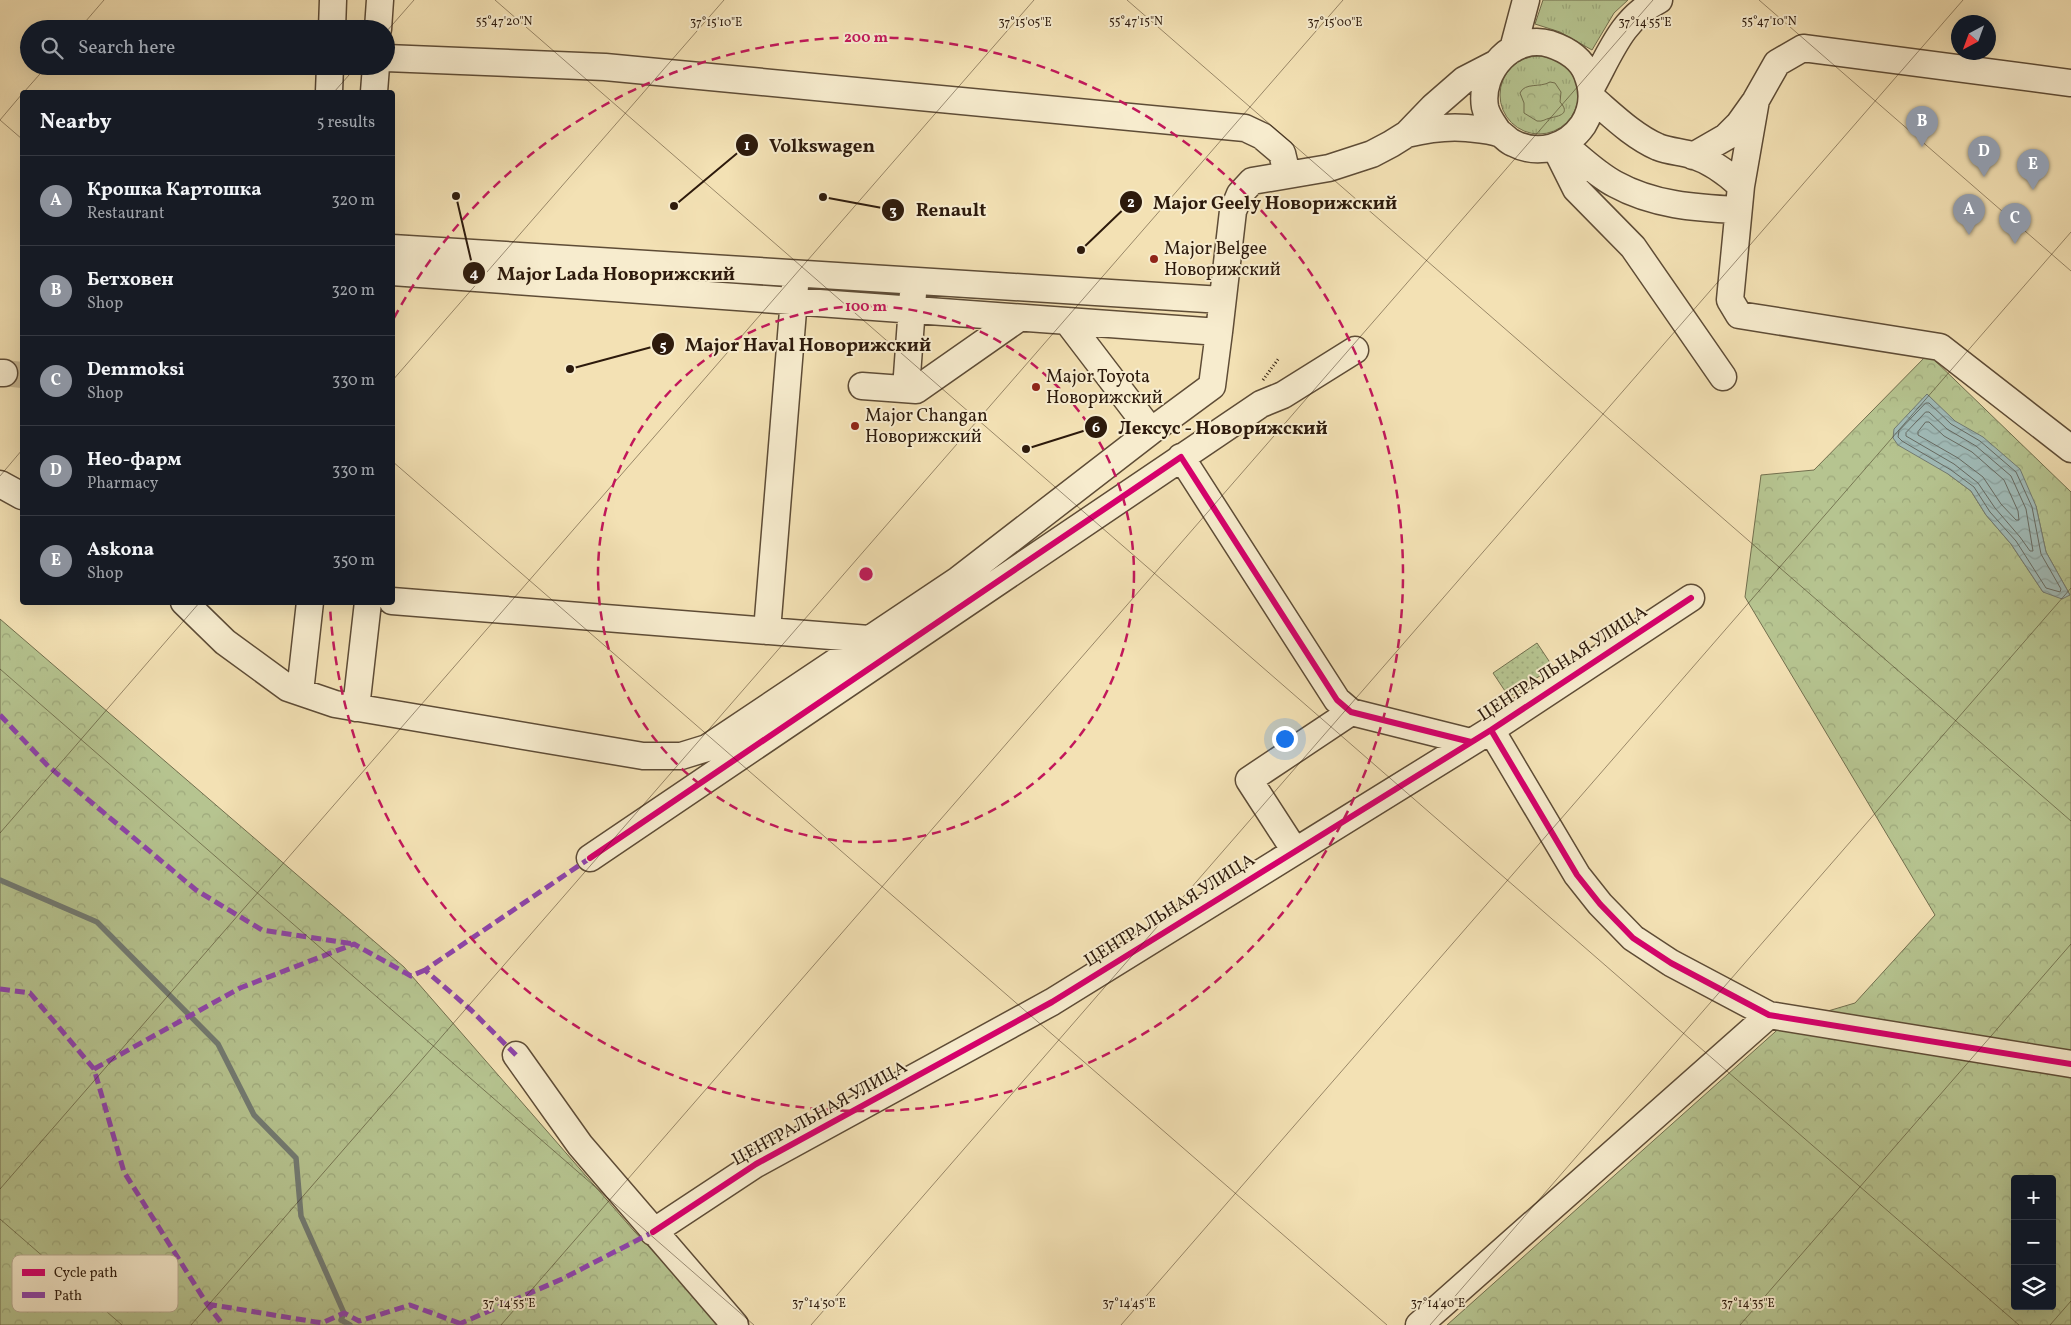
<!DOCTYPE html>
<meta charset="utf-8">
<style>
body{margin:0;font-family:Vollkorn,serif;background:#20242c;color:#f1f3f6}
.controls{position:absolute;right:15px;bottom:15px;display:grid;overflow:hidden;border-radius:5px;box-shadow:0 5px 20px #0002}
.controls button{width:45px;height:45px;display:grid;place-items:center;padding:0;border:0;border-bottom:1px solid #363941;background:#171b24;color:#f1f3f6;font:25px sans-serif}
.compass{position:absolute;left:1951px;top:15px;width:45px;height:45px;border-radius:50%;background:#171b24;box-shadow:0 5px 20px #0002;rotate:221deg}
.you{position:absolute;left:1284px;top:738px;width:18px;height:18px;margin:-12px;border:4px solid #fff;border-radius:50%;background:#1a73e8;box-shadow:0 0 0 8px #1a73e833}
.badge{display:grid;place-items:center;width:32px;height:32px;border-radius:50%;background:#8c9099;color:#fff;font-size:16px;font-weight:700}
.pin{position:absolute;translate:-50% -41px;filter:drop-shadow(0 1px 2px #0008)}
.pin::after{content:'';position:absolute;top:26px;width:18px;height:15px;background:inherit;clip-path:polygon(0 0,100% 0,50% 100%)}
.list{margin:0;padding:0;list-style:none}
h2{display:flex;justify-content:space-between;align-items:center;height:65px;margin:0;padding:0 20px;font-size:21px}
h2 small{font-size:16px;font-weight:400;color:#9ea1a6}
.list li{display:grid;grid-template-columns:32px 1fr auto;gap:15px;align-items:center;box-sizing:border-box;height:90px;padding:0 20px;border-top:1px solid #363941}
.list b{display:block;font-size:19px;white-space:nowrap}
.list p{margin:0;font-size:16px;white-space:nowrap;color:#9ea1a6}
.list em{font-size:16px;font-style:normal;color:#9ea1a6}
.icon{flex:none;width:28px;height:28px;fill:none;stroke:currentColor;stroke-width:2;stroke-linecap:round;stroke-linejoin:round}
.map{position:relative;flex:none;width:2071px;height:1325px;overflow:hidden}
.search{position:absolute;background:#171b24;box-shadow:0 5px 20px #0002;left:20px;top:20px;width:375px;height:55px;display:flex;align-items:center;gap:12px;box-sizing:border-box;padding:0 18px;border-radius:28px;color:#9ea1a6;font-size:19px}
.panel{position:absolute;background:#171b24;box-shadow:0 5px 20px #0002;left:20px;top:90px;width:375px;height:515px;border-radius:5px}
.map>svg:first-child{display:block}
.grass{fill:url(#grass-tufts);stroke:#726f4e}
.forest{fill:url(#forest-crowns);stroke:#726f4e;fill-rule:evenodd}
.park{fill:url(#park-dots);stroke:#726f4e}
.water{fill:url(#water-waves);stroke:#727b73}
.lines{fill:none;stroke-linecap:round;stroke-linejoin:round}
.shore{stroke:#666a62;stroke-width:1}
.stream{stroke:#727b73;stroke-width:5.5}
.minor-tunnel{stroke:#cbb992;stroke-width:26;stroke-dasharray:26 13;stroke-linecap:butt}
.minor-casing{stroke:#5e4c36;stroke-width:29}
.path{stroke:#2d1a0c;stroke-width:3;stroke-dasharray:1 2.5;stroke-linecap:butt}
.minor{stroke:#f7ecce;stroke-width:26}
.quiet{stroke:#8e44ad;stroke-width:5;stroke-dasharray:10 5;stroke-linecap:butt}
.cycleway-casing{stroke:#f7ecce;stroke-width:9}
.cycleway{stroke:#d6006c;stroke-width:6}
.ticks{fill:none;stroke:#2d1a0c;stroke-width:1;stroke-opacity:0.45}
.ring{fill:none;stroke:#c2185b;stroke-width:2.5;stroke-dasharray:9 6}
.poi-dot{fill:#8f2418;stroke:#f7ecce;stroke-width:2}
.labels{text-anchor:middle;dominant-baseline:central;stroke-width:4;stroke-linejoin:round;paint-order:stroke}
.poi-label{font-size:18px;fill:#2d1a0c;stroke:#f7ecce;text-anchor:start}
.street-label{font-size:18px;fill:#2d1a0c;stroke:#f7ecce}
.key{fill:#f7ecce;stroke:#baad94;stroke-width:1}
.key-label{font-size:14px;fill:#2d1a0c}
.ticks-label{font-size:12px;text-anchor:middle;fill:#2d1a0c;stroke:#f7ecce;stroke-width:4;stroke-linejoin:round;paint-order:stroke}
.centre{fill:#c2185b;stroke:#f7ecce;stroke-width:2.5}
.ring-label{font-size:15px;text-anchor:middle;font-weight:bold;fill:#c2185b;stroke:#f7ecce;stroke-width:4;stroke-linejoin:round;paint-order:stroke}
.leader{fill:none;stroke:#2d1a0c;stroke-width:2}
.callout-dot{fill:#2d1a0c;stroke:#f7ecce;stroke-width:2}
.mark-label{font-size:15px;text-anchor:middle;font-weight:bold;fill:#fff}
.callout-label{font-size:19px;text-anchor:middle;font-weight:bold;fill:#2d1a0c;stroke:#f7ecce;stroke-width:4;stroke-linejoin:round;paint-order:stroke}
</style>
<div class="map">
<svg width="2071" height="1325" viewBox="0 0 2071 1325">
<defs>
<pattern id="grass-tufts" width="24" height="20" patternUnits="userSpaceOnUse" patternTransform="scale(1.25)"><rect width="24" height="20" fill="#b6c490"/><path d="M3 7l-1-3M5 7V3M7 7l1-3M15 17l-1-3M17 17v-4M19 17l1-3" fill="none" stroke="#9da87b"/></pattern>
<pattern id="forest-crowns" width="20" height="18" patternUnits="userSpaceOnUse" patternTransform="scale(1.25)"><rect width="20" height="18" fill="#b6c490"/><path d="M2 6a3 3 0 1 1 6 0M12 15a3 3 0 1 1 6 0" fill="none" stroke="#9da87b"/></pattern>
<pattern id="park-dots" width="8" height="8" patternUnits="userSpaceOnUse" patternTransform="scale(1.25)"><rect width="8" height="8" fill="#b6c490"/><path d="M2 2h.1M6 6h.1" fill="none" stroke="#9da87b" stroke-width="1.8" stroke-linecap="round"/></pattern>
<pattern id="water-waves" width="16" height="10" patternUnits="userSpaceOnUse" patternTransform="scale(1.25)"><rect width="16" height="10" fill="#a0bbb8"/><path d="M0 5q4-4 8 0t8 0" fill="none" stroke="#8aa09d"/></pattern>
</defs>
<rect width="100%" height="100%" fill="#f3e1b4"/>
<filter id="stains"><feTurbulence type="fractalNoise" baseFrequency=".004" numOctaves="4"/><feColorMatrix values="0 0 0 0 .2 0 0 0 0 .09 0 0 0 0 .02 0 0 0 .5 -.17"/></filter>
<radialGradient id="worn" r=".72"><stop offset=".6" stop-color="#630" stop-opacity="0"/><stop offset="1" stop-color="#630" stop-opacity=".3"/></radialGradient>
<path class="grass" d="M1543,0h85l-14,13 -22,37 -32,-18 -25,-8z
M1500 95a39 39 0 1 1 78 0a39 39 0 1 1-78 0Z"/>
<path class="forest" d="M1550,82l5,1 6,9 -1,10c11,12 -1,14 -10,16 -5,1 -7,4 -13,3l-13,-8v-10l-4,-10c5,-11 20,-5 30,-11z
M1928,354l143,138v833h-624l337,-301 71,-21 80,-88 -190,-318 16,-122 53,-5zM1927,394l109,112 10,46 24,43 -27,-3 -32,-48 -25,-29 -15,-24 -23,-17zM2015,1179h37v127h-37z
M0,619l404,348 230,264 88,94h-722z"/>
<path class="park" d="M1537,643l16,24 -44,30 -16,-24z"/>
<path class="water" d="M1927,394l28,27 28,16 37,32 16,37 10,46 24,43 -8,4 -19,-7 -32,-48 -25,-29 -15,-24 -23,-17 -50,-29 -5,-7 1,-9z"/>
<g class="lines">
<path class="shore" d="M1926,403h3l22,21 29,17 36,31 16,35 9,47 20,35 -1,3 -14,-4 -30,-47 -26,-29 -16,-25 -23,-17 -49,-29 -4,-4 1,-6z
M1926,412h3l18,17 29,17 35,30 15,33 7,42h-3l-10,-14 -25,-29 -17,-25 -24,-19 -48,-28v-3z
M1926,422h3l15,14 28,16 32,28 14,31 1,9h-3l-15,-16 -18,-27 -25,-19 -40,-23v-3z"/>
<path class="stream" d="M0,880l97,42 121,122 36,71 42,43 5,58 43,97 -3,7 9,5"/>
<path class="minor-tunnel" d="M4,373l18,2"/>
<g class="minor-casing">
<path id="minor" d="M332,29l1,-29
M378,29l2,-29
M1513,49l13,-49
M386,58l219,9 640,61 17,8 20,17 5,21
M2071,83l-268,-35 -26,15 -21,37 -15,86 -11,114 9,15 201,32 131,102
M1591,88c19,-34 31,-70 68,-88
M329,92l1,-26
M374,92l2,-26
M1592,98c20,17 41,38 66,49 10,4 23,5 34,8 19,6 34,17 49,31
M1407,134c20,-5 39,-8 60,-6 9,1 25,2 34,6 4,3 7,7 12,9 25,13 54,5 70,-18 10,-16 11,-34 4,-51 -6,-16 -22,-25 -37,-30 -37,-11 -71,27 -65,63 2,10 9,18 14,26
M1563,144c16,13 33,30 52,40 38,21 80,24 123,26
M1555,147l21,42 57,58 90,130
M1693,156l33,-19 13,-13 15,-21
M392,248l830,52
M392,272l827,60 14,-121 7,-17 12,-13 77,-13 43,-14 19,-10 16,-10 26,-27 31,-27 31,-16
M1067,321l84,110
M0,373h4
M862,386l54,4 103,-72
M906,389l7,-96
M1181,457l156,243 14,12 120,30
M0,484l22,12
M392,601l477,38
M184,602l41,40 63,46 47,16 308,52h38l26,-8 251,-168 193,-149 61,-45 7,-54
M767,631l28,-345
M300,692l10,-90
M356,708l12,-106
M1491,730l86,145 23,29 33,34 38,25 98,52 302,49
M1295,851l-46,-71 102,-68
M590,858l671,-454 22,-9 72,-45
M516,1055l64,90 155,180
M653,1232l103,-68 296,-162 439,-272 200,-132
M1419,1325l350,-310"/>
</g>
<path class="path" d="M1263,380l16,-22"/>
<use href="#minor" class="minor"/>
<path class="quiet" d="M0,715l48,51 148,124 66,40 92,14
M0,989l30,4 64,76 30,103 83,132 16,21
M516,1055l-45,-45 -46,-40 165,-112
M94,1069l146,-81 114,-44 57,32 14,-6
M207,1304l115,19 22,-10 15,8 51,-16 49,18
M457,1325l105,-46 91,-47"/>
<g class="cycleway-casing">
<path id="cycleway" d="M1491,730l86,145 23,29 33,34 38,25 98,52 302,49
M590,858l591,-401 156,243 14,12 120,30
M653,1232l103,-68 296,-162 439,-272 200,-132"/>
</g>
<use href="#cycleway" class="cycleway"/>
</g>
<path class="ticks" d="M495,0l1524,1325M1127,0l944,821M1759,0l312,271M79,29l25,-29M386,32l28,-32M24,92l23,-26M334,92l23,-26M0,120l22,-26M0,120l22,19M392,381l332,-381M392,461l995,864M0,476l22,-26M0,669l754,656M0,833l200,-231M0,1189l1034,-1189M0,1219l122,106M191,1325l1152,-1325M501,1325l1152,-1325M811,1325l1152,-1325M1121,1325l950,-1093M1430,1325l641,-737M1740,1325l331,-381M2050,1325l21,-24"/>
<g class="ring">
<circle cx="866" cy="574" r="268"/>
<path d="M394 318A537 537 0 1 1 330 607"/>
</g>
<g class="poi-dot">
<circle cx="1154" cy="259" r="5"/>
<circle cx="1036" cy="387" r="5"/>
<circle cx="855" cy="426" r="5"/>
</g>
<g class="labels">
<g class="poi-label">
<text x="1164" y="249">Major Belgee<tspan x="1164" dy="21">Новорижский</tspan></text>
<text x="1046" y="377">Major Toyota<tspan x="1046" dy="21">Новорижский</tspan></text>
<text x="865" y="416">Major Changan<tspan x="865" dy="21">Новорижский</tspan></text>
</g>
<g class="street-label">
<text transform="translate(1563 664) rotate(-33)">ЦЕНТРАЛЬНАЯ УЛИЦА</text>
<text transform="translate(1170 911) rotate(-32)">ЦЕНТРАЛЬНАЯ УЛИЦА</text>
<text transform="translate(820 1114) rotate(-29)">ЦЕНТРАЛЬНАЯ УЛИЦА</text>
</g>
</g>
<rect x="12" y="1255" width="166" height="57" rx="8" class="key"/>
<rect x="22" y="1269" width="23" height="7" fill="#d6006c"/>
<rect x="22" y="1292" width="23" height="6" fill="#8e44ad"/>
<g class="key-label">
<text x="54" y="1277">Cycle path</text>
<text x="54" y="1300">Path</text>
</g>
<g class="ticks-label">
<text x="1136" y="25">55°47'15"N</text>
<text x="1769" y="25">55°47'10"N</text>
<text x="504" y="25">55°47'20"N</text>
<text x="716" y="26">37°15'10"E</text>
<text x="1025" y="26">37°15'05"E</text>
<text x="1335" y="26">37°15'00"E</text>
<text x="1645" y="26">37°14'55"E</text>
<text x="509" y="1307">37°14'55"E</text>
<text x="819" y="1307">37°14'50"E</text>
<text x="1129" y="1307">37°14'45"E</text>
<text x="1438" y="1307">37°14'40"E</text>
<text x="1748" y="1307">37°14'35"E</text>
</g>
<circle cx="866" cy="574" r="8" class="centre"/>
<g class="ring-label">
<text x="866" y="42">200 m</text>
<text x="866" y="311">100 m</text>
</g>
<path class="leader" d="M674 206L747 145M1081 250L1131 202M823 197L893 210M456 196L474 273M570 369L663 344M1026 449L1096 427"/>
<g class="callout-dot">
<circle cx="674" cy="206" r="5"/>
<circle cx="1081" cy="250" r="5"/>
<circle cx="823" cy="197" r="5"/>
<circle cx="456" cy="196" r="5"/>
<circle cx="570" cy="369" r="5"/>
<circle cx="1026" cy="449" r="5"/>
<circle cx="747" cy="145" r="12"/>
<circle cx="1131" cy="202" r="12"/>
<circle cx="893" cy="210" r="12"/>
<circle cx="474" cy="273" r="12"/>
<circle cx="663" cy="344" r="12"/>
<circle cx="1096" cy="427" r="12"/>
</g>
<g class="mark-label">
<text x="747" y="150">1</text>
<text x="1131" y="207">2</text>
<text x="893" y="215">3</text>
<text x="474" y="278">4</text>
<text x="663" y="350">5</text>
<text x="1096" y="432">6</text>
</g>
<g class="callout-label">
<text x="822" y="152">Volkswagen</text>
<text x="1275" y="209">Major Geely Новорижский</text>
<text x="951" y="216">Renault</text>
<text x="616" y="280">Major Lada Новорижский</text>
<text x="808" y="351">Major Haval Новорижский</text>
<text x="1223" y="434">Лексус - Новорижский</text>
</g>
<rect width="100%" height="100%" filter="url(#stains)"/>
<rect width="100%" height="100%" fill="url(#worn)"/>
</svg>
<div class="controls">
<button>+</button>
<button>−</button>
<button><svg class="icon" aria-label="layers" viewBox="0 0 24 24"><path d="M12 4l9 5-9 5-9-5zM3 14l9 5 9-5"/></svg></button>
</div>
<svg class="compass" viewBox="-18 -18 36 36"><path d="M0-13l5 13h-10z" fill="#e53935"/><path d="M0 13l5-13h-10z" fill="#9ea1a6"/></svg>
<div class="you"></div>
<div class="pin badge" style="left:1969px;top:235px">A</div>
<div class="pin badge" style="left:1922px;top:147px">B</div>
<div class="pin badge" style="left:2015px;top:244px">C</div>
<div class="pin badge" style="left:1984px;top:177px">D</div>
<div class="pin badge" style="left:2033px;top:190px">E</div>
<div class="search"><svg class="icon" aria-label="search" viewBox="0 0 24 24"><circle cx="10" cy="10" r="6"/><path d="M15 15l6 6"/></svg>Search here</div>
<section class="panel">
<h2>Nearby<small>5 results</small></h2>
<ul class="list">
<li><span class="badge">A</span><div><b>Крошка Картошка</b><p>Restaurant</p></div><em>320 m</em></li>
<li><span class="badge">B</span><div><b>Бетховен</b><p>Shop</p></div><em>320 m</em></li>
<li><span class="badge">C</span><div><b>Demmoksi</b><p>Shop</p></div><em>330 m</em></li>
<li><span class="badge">D</span><div><b>Нео-фарм</b><p>Pharmacy</p></div><em>330 m</em></li>
<li><span class="badge">E</span><div><b>Askona</b><p>Shop</p></div><em>350 m</em></li>
</ul>
</section>
</div>
